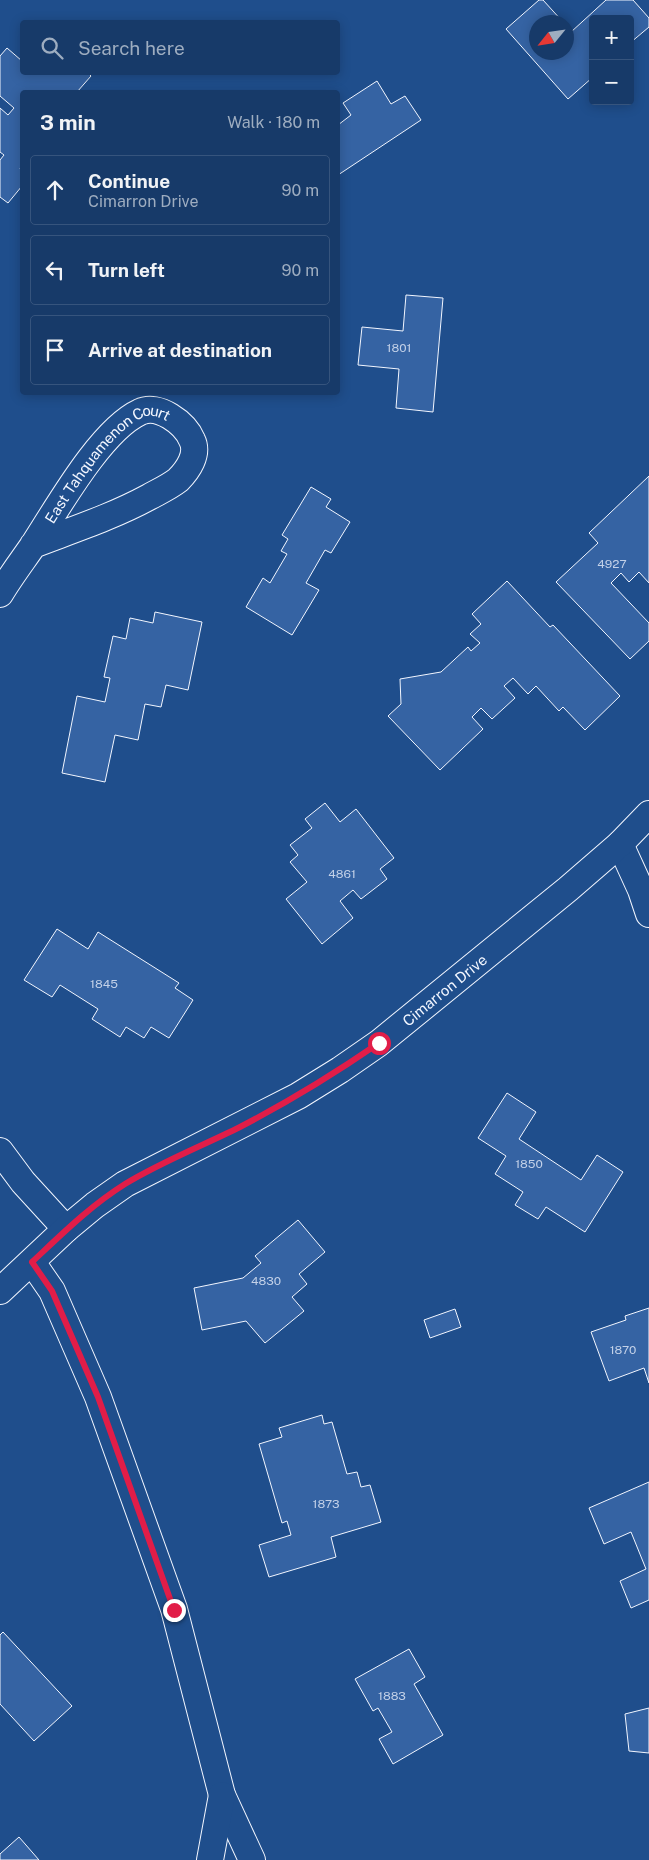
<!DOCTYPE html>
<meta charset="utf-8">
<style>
body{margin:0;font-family:"Public Sans",sans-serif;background:#244571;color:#f1f3f6}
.controls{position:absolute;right:15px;top:15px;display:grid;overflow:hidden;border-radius:5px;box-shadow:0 2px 12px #0003}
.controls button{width:45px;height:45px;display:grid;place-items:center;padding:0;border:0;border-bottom:1px solid #36547d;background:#173a69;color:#f1f3f6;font:25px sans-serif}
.compass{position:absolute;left:529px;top:15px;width:45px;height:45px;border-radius:50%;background:#173a69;box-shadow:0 2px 12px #0003;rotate:240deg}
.stop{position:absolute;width:15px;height:15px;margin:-11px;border:4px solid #e11d48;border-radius:50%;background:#fff}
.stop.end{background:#e11d48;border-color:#fff;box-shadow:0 1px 5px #0008}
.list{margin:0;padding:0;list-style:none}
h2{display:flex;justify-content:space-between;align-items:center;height:65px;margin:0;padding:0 20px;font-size:21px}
h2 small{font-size:16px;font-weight:400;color:#9eadc0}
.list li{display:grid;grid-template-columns:32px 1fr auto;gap:15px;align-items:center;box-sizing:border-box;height:70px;margin:0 10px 10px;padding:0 10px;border:1px solid #36547d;border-radius:5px}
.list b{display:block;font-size:19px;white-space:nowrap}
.list p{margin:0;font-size:16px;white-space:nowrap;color:#9eadc0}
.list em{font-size:16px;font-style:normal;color:#9eadc0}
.icon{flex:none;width:28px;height:28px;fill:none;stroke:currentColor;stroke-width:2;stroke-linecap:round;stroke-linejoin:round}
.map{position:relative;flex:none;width:649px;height:1860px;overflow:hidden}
.search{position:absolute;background:#173a69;box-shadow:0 2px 12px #0003;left:20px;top:20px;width:320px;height:55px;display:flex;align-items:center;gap:12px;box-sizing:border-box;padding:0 18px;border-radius:5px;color:#9eadc0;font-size:19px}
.panel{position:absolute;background:#173a69;box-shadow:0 2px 12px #0003;left:20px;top:90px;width:320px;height:305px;border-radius:5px}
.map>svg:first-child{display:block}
.building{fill:#3563a3;stroke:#f2f6ff}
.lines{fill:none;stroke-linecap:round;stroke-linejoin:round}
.street-casing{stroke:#f2f6ff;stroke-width:28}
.street{stroke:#1f4e8c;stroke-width:26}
.route{stroke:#e11d48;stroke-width:6}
.labels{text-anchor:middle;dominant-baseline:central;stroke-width:4;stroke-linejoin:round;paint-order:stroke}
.number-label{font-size:12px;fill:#c3d1e8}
.street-label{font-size:15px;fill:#f2f6ff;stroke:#1f4e8c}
</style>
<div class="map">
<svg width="649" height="1860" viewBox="0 0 649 1860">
<rect width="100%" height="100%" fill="#1f4e8c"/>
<path class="building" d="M539,0h4l20,22h-27v30h30v-25l5,5 35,-32h27l16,18v9l-19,16v-24h-37v58l-25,22 -62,-70z
M7,48l15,13v11h65l4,4 -14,16h-55v73l-2,4 2,2v15l-14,17 -8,-6v-37l4,-5 -4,-3v-44l8,7 6,-7 -14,-12v-40z
M377,81l14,23 14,-8 16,24 -83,55v-50l13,-10 -8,-12z
M406,295l37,3 -10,114 -37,-4 3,-39 -41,-4 4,-38 41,4z
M649,476v107l-10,-11 -10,10 -8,-9 -10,10 38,40v18l-19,18 -74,-77 42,-39 -9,-10z
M311,487l20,12 -5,8 24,15 -19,31 -6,-3 -19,33 13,7 -27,45 -46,-28 17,-29 7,5 17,-29 -6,-3 7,-12 -6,-4z
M507,581l43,46 3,-2 67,71 -35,34 -22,-23 -4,4 -23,-25 -8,8 -15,-16 -9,8 11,12 -23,21 -11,-11 -9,9 11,12 -43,41 -52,-54 13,-12 -1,-25 41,-7 27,-25 3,4 9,-8 -10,-9 11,-10 -9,-10z
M155,612l47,10 -14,68 -22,-5 -5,22 -16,-3 -7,36 -23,-5 -10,47 -43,-9 15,-77 28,6 5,-24 -6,-1 9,-41 13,3 4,-21 23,5z
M325,803l15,19 16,-13 38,49 -14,11 7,10 -26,20 -8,-9 -13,11 13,17 -31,26 -36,-45 21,-17 -17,-20 8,-7 -8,-10 22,-17 -7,-9z
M57,929l31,20 10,-17 81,51 -4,5 18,12 -24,38 -18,-11 -7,11 -18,-11 -6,10 -28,-18 6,-10 -38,-24 -8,12 -28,-17z
M507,1093l29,19 -17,27 62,41 16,-25 26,17 -38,60 -39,-25 -8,12 -23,-14 8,-13 -28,-18 11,-18 -28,-18z
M298,1220l27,32 -26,22 8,10 -15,13 12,14 -39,32 -19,-22 -44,9 -8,-42 49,-10 18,-15 -6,-7z
M649,1308v75l-5,-15 -35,13 -18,-49 35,-12 -1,-4z
M455,1309l6,18 -31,11 -6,-18z
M322,1415l2,9 8,-2 15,52 10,-2 4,15 9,-2 11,37 -50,15 5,20 -67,20 -10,-32 32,-10 -4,-14 -5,2 -23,-79 23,-7 -3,-9z
M649,1482v118l-18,8 -11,-27 26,-12 -15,-37 -27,12 -15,-36z
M3,1632l69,74 -38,35 -34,-37v-69z
M409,1649l16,28 -11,7 29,51 -50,29 -14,-25 13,-7 -14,-24 -5,3 -18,-32z
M649,1708v45l-20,-2 -4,-37z
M19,1837l20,23h-39v-6z"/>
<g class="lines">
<g class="street-casing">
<g id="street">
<path id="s1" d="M0,594c10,-17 23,-34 34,-50 24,-37 67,-114 106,-132 18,-9 45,11 52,28 7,14 -4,30 -14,40 -9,7 -20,12 -29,17 -37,20 -77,33 -116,48"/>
<path d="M620,844l21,46 8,24"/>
<path d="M0,1151l23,31 43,47"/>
<path d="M32,1262l20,29 46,106 76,212 48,186 30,65"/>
<path id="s2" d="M0,1291l66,-62 29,-24 30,-21 173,-88 42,-26 39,-27 189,-154 52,-45 29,-30"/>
<path d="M210,1860l12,-65"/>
</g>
</g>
<use href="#street" class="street"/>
</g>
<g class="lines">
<path class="route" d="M174,1610l-76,-213 -46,-106 -20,-29c30,-28 58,-56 93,-78 36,-22 77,-38 115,-57 48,-25 94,-53 139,-84"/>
</g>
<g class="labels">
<g class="number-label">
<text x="399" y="348">1801</text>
<text x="612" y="564">4927</text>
<text x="342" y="874">4861</text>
<text x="104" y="984">1845</text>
<text x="529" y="1164">1850</text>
<text x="266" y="1281">4830</text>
<text x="623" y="1350">1870</text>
<text x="326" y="1504">1873</text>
<text x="392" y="1696">1883</text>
</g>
<g class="street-label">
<text stroke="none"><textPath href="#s1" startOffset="175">East Tahquamenon Court</textPath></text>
<text stroke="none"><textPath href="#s2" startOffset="540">Cimarron Drive</textPath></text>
</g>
</g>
</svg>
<div class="controls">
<button>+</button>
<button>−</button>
</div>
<svg class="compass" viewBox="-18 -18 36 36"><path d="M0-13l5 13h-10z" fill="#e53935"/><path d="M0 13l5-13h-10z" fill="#9eadc0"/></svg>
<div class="stop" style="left:379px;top:1043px"></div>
<div class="stop end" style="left:174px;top:1610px"></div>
<div class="search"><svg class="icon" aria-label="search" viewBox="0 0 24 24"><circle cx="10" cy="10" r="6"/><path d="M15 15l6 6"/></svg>Search here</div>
<section class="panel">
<h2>3 min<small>Walk · 180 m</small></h2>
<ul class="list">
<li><svg class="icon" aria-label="ahead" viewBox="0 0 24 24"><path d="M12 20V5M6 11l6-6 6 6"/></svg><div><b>Continue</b><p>Cimarron Drive</p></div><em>90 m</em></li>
<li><svg class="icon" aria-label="left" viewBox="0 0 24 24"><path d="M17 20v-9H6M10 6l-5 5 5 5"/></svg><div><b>Turn left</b></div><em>90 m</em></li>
<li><svg class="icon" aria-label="arrive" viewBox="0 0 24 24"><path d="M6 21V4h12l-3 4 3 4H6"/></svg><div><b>Arrive at destination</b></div></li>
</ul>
</section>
</div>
